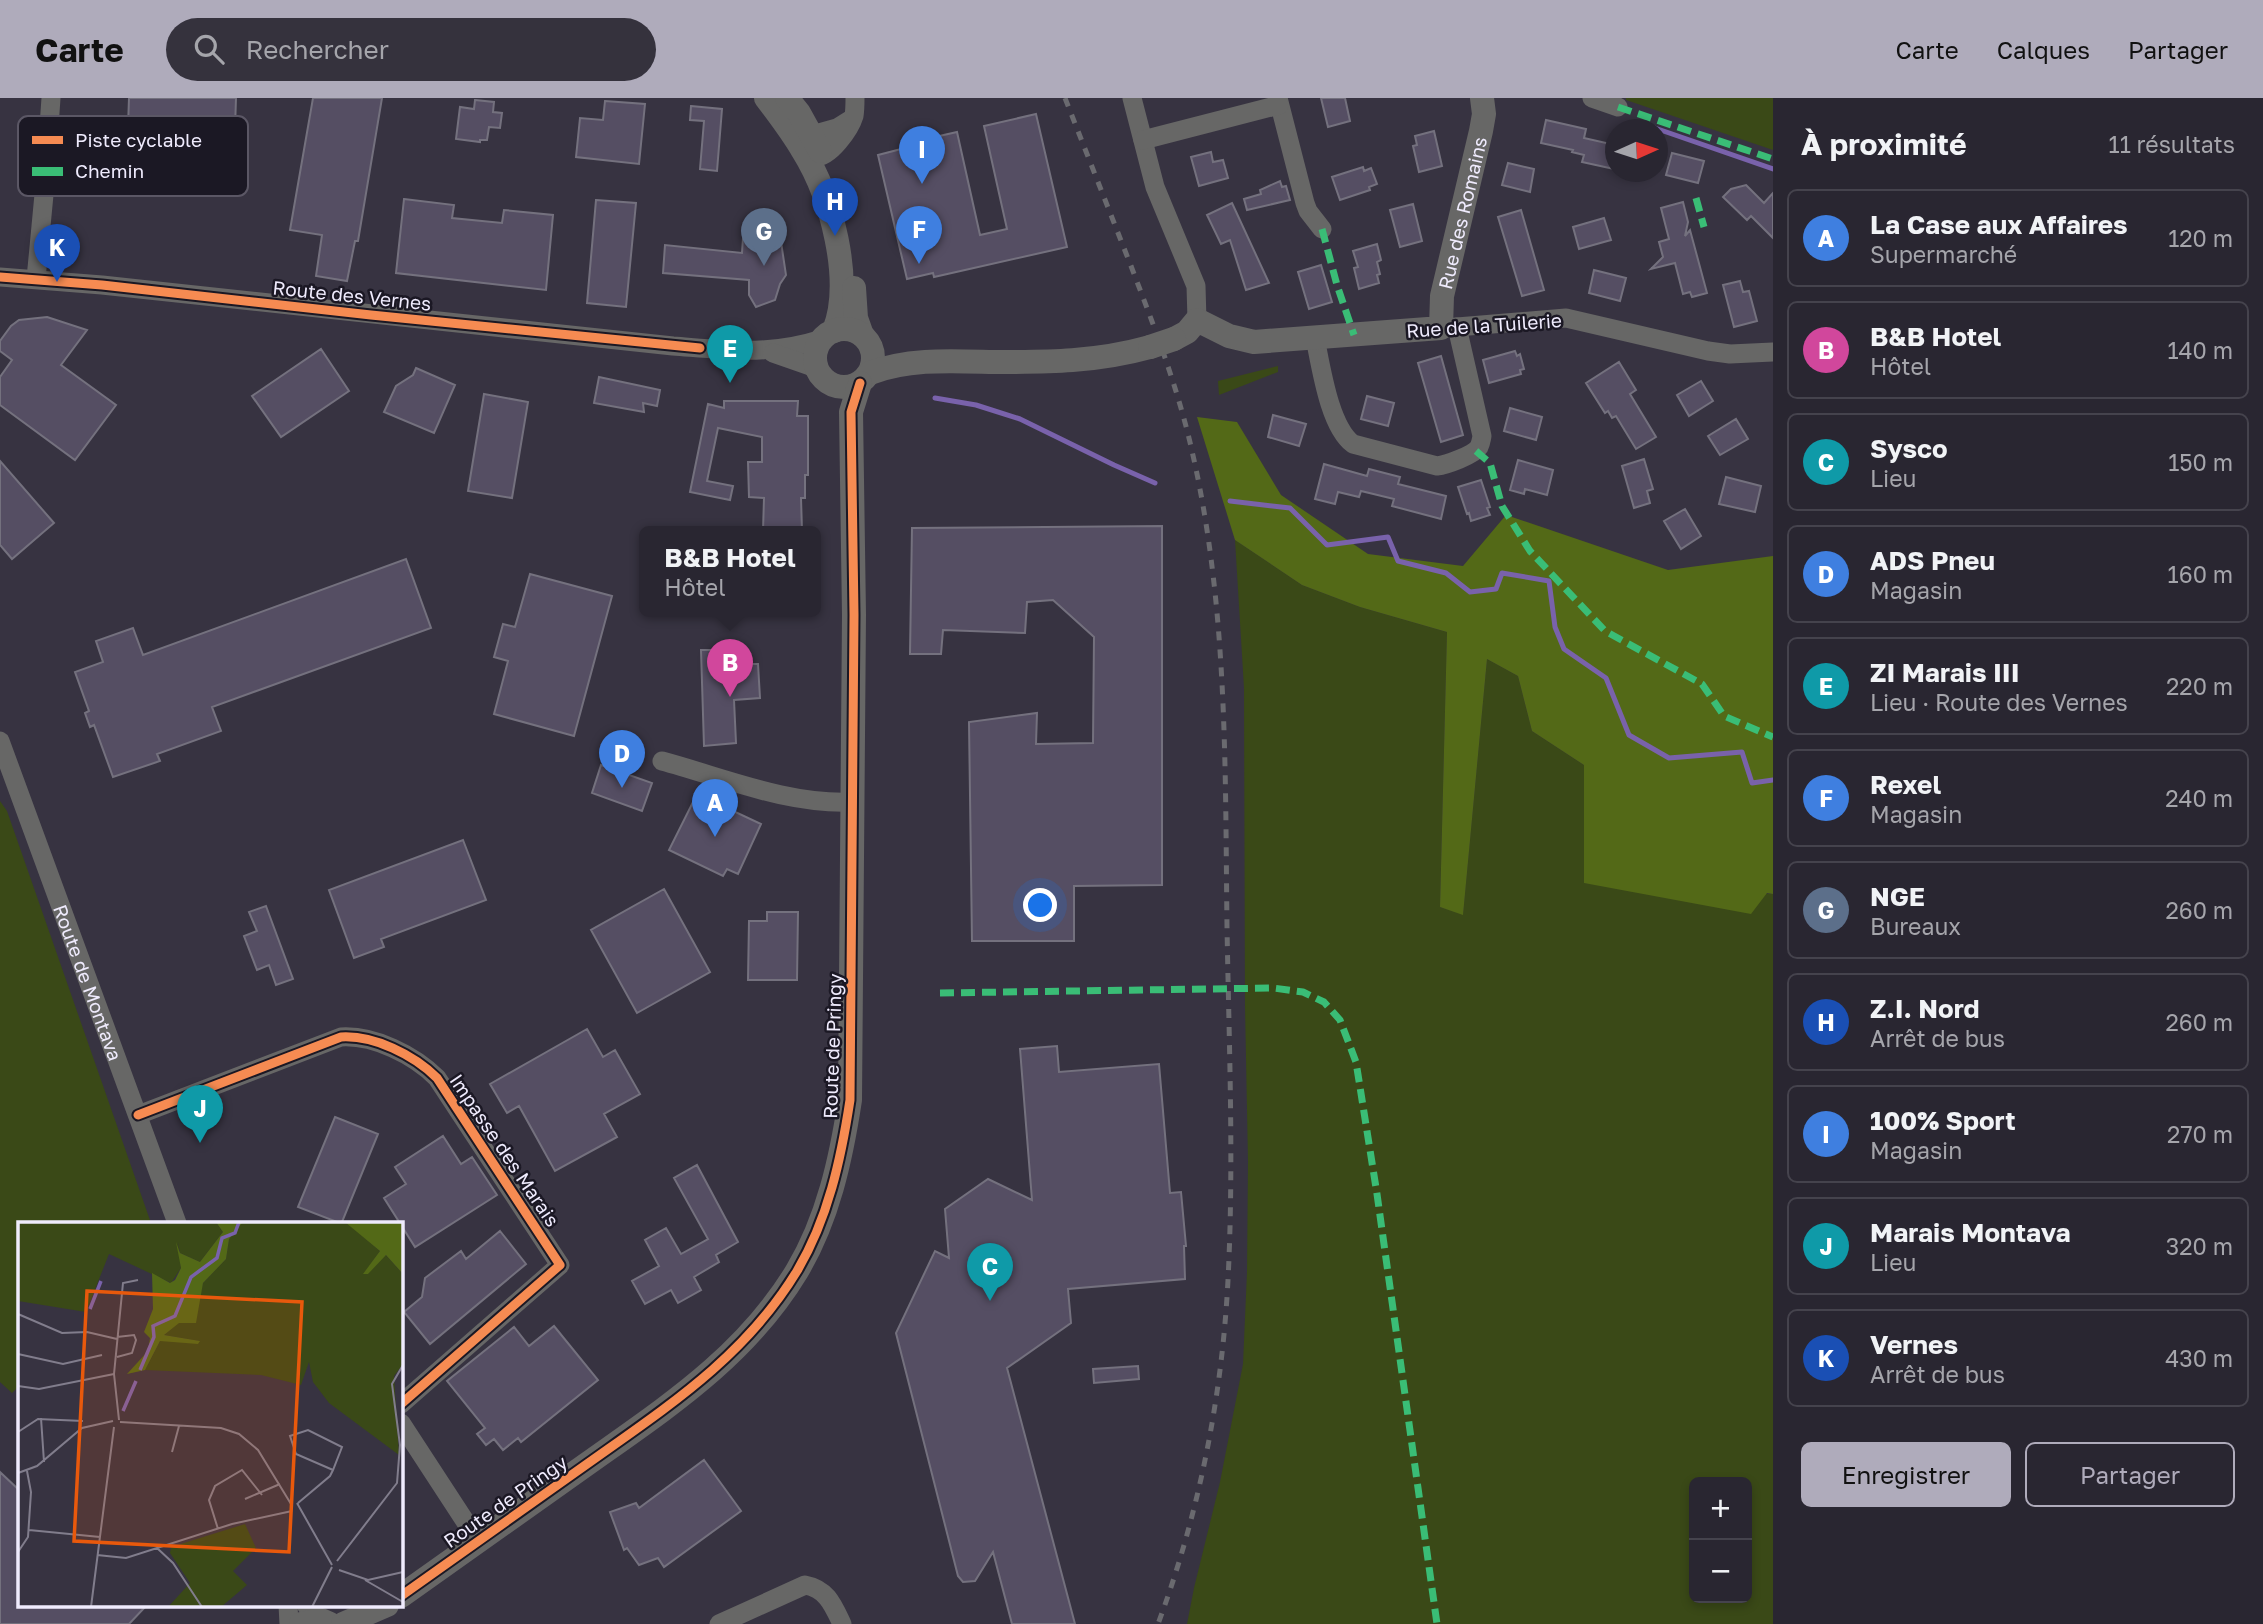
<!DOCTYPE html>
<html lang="fr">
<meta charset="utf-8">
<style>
body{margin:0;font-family:"Golos Text",sans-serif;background:#35323d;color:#f1f3f6}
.controls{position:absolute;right:21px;bottom:21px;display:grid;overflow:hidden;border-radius:10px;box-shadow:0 4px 10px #0003}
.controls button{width:63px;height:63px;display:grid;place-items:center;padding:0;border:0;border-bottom:2px solid #45434d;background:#292631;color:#f1f3f6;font:35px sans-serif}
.compass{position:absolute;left:1605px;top:21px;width:63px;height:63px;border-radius:50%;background:#292631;box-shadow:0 4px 10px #0003;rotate:87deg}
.you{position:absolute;left:1041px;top:808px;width:24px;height:24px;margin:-18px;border:5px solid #fff;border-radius:50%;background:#1a73e8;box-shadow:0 0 0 10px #1a73e833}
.badge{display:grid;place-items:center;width:46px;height:46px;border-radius:50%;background:#afabbb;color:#fff;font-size:23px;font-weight:700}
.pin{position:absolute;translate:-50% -58px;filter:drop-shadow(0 2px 4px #0008)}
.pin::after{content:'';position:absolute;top:37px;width:24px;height:21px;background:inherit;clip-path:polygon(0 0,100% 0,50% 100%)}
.popup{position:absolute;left:639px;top:428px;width:182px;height:91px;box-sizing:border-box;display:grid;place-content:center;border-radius:10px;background:#292631;filter:drop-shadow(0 2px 5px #0005);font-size:23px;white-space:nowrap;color:#a5a5ab}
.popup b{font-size:26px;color:#f1f3f6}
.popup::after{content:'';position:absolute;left:50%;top:100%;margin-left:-14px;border:14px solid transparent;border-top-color:#292631}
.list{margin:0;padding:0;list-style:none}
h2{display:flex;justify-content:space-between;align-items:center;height:91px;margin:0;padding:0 28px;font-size:30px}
h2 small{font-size:23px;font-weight:400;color:#a5a5ab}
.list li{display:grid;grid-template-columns:46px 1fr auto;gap:21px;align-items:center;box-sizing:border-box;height:98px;margin:0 14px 14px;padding:0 14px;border:2px solid #45434d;border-radius:10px}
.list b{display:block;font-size:26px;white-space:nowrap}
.list p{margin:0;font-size:23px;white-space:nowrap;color:#a5a5ab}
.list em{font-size:23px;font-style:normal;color:#a5a5ab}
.actions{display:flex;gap:14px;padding:21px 28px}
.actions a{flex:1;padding:16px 0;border:2px solid #afabbb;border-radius:10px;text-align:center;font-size:24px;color:#afabbb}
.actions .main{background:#afabbb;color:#111}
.icon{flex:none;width:38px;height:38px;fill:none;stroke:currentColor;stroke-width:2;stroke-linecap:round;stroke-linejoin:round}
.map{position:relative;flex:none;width:1773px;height:1526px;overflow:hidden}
header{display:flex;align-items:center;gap:42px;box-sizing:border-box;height:98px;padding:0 35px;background:#afabbb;color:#111}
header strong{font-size:33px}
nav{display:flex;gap:38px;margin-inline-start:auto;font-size:24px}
.search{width:490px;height:63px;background:#35323d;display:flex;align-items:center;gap:18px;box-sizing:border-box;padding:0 24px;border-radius:38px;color:#a5a5ab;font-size:26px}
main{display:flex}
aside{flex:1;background:#292631}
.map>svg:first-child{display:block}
.green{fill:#3a4917;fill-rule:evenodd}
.forest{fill:#536917}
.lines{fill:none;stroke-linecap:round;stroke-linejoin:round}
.stream{stroke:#7962ab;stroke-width:5}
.building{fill:#554e63;stroke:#74717e;stroke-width:2}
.minor{stroke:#676766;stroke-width:19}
.tertiary{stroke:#676766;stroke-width:24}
.rail{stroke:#6a6a6f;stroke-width:5;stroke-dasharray:9 9;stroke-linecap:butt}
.tertiary-bridge{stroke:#676766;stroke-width:24}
.quiet{stroke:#3abd76;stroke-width:7;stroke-dasharray:14 7;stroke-linecap:butt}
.cycleway-casing{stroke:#1b1824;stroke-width:13}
.cycleway{stroke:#f68b52;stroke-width:9}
.labels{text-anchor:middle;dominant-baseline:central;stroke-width:5;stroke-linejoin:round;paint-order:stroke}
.street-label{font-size:19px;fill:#efebfd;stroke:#1b1824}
.inset-river{fill:none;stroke:#7962ab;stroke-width:3.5}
.inset-road{fill:none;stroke:#817d8c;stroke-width:2}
.view{fill:#e8590c;fill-opacity:0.15;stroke:#e8590c;stroke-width:3.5}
.inset-edge{fill:none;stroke:#efebfd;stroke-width:3.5}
.key{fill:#1b1824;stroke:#5b5765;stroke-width:2}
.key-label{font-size:19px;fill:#efebfd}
</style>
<header>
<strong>Carte</strong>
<div class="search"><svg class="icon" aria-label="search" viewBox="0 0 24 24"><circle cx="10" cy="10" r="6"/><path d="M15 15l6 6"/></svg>Rechercher</div>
<nav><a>Carte</a><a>Calques</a><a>Partager</a></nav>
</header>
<main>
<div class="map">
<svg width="1773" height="1526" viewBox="0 0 1773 1526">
<rect width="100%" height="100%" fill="#373341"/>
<path class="green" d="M1626,0h147v52l-147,-50z
M1278,268v6l-59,23 -1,-14z
M1235,442l67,45 58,22 87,25 -7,275 23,7 24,-255 31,17 14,55 52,34v118l189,11v730h-586l7,-36 26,-106 23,-118 4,-92 1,-111 -3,-155 -1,-318zM1694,1384h53v116h-53z
M0,703l7,10 144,412h-132v163l-7,7 -12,-11z"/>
<path class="forest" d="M1197,319l40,5 44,73 87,59 95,12 43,-51 162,55 105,-14v338l-6,-1 -16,21 -167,-31v-118l-52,-34 -14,-55 -31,-17 -24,256 -23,-8 7,-275 -87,-25 -58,-22 -67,-45z"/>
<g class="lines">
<path class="stream" d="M1649,28l124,43
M935,300l41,7 44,14 94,46 41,18
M1230,403l60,7 37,37 61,-8 10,24 48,12 24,19 26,-3 6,-16 47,8 6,46 9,22 42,29 23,57 40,23 73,-6 10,31 21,-3"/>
</g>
<path class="building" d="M129,0h107l-2,61 -62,-1 -1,9 -35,-1 -1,27 -39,-1 1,-18 8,1 1,-20h21z
M313,0h69l-24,143h-3l-8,40 -31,-5 6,-41 -32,-5z
M1321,0h24l5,23 -22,6z
M475,2l19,2 -1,10 9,1 -2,15 -11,-1 -2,13h-7v2l-24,-3 4,-32 14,2z
M605,3l40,3 -6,60 -63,-7 4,-39 23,2z
M691,8l31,3 -5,62 -17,-2 4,-48 -14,-1z
M1036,16l31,133 -133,30 -1,-4 -26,6 -29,-124 27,-7 -1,-4 53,-12 23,103 27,-6 -23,-103z
M1546,22l40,9 -2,9 31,7 -1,24 -32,-7 2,-7 -12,-3 1,-2 -32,-7z
M1434,33l8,35 -23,6 -6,-26 4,-1 -2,-9z
M1211,54l2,10 10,-2 5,18 -29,8 -8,-29z
M1672,55l32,8 -6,22 -32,-8z
M1508,65l26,6 -4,23 -28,-7z
M1363,69l1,4 7,-3 6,16 -8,3 1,3 -30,10 -8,-23z
M1280,83l2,6 4,-1 4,14 -43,10 -3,-11 17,-5 -1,-4z
M1746,87l18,18 9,-10v45l-22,-22 -4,4 -24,-23 8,-8z
M404,101l50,6 -2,13 50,5 2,-13 49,5 -7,75 -150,-17z
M596,102l40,3 -10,104 -39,-4z
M1683,104l5,20 -3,14 5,-6 17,63 -15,4 -2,-5 -7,2 -8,-31 -24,6 12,-12 -4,-15 10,-3 -8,-31z
M1232,105l37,80 -23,7 -16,-50 -9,4 -14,-29z
M1413,106l9,37 -22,6 -10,-37z
M1521,112l23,80 -22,6 -24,-79z
M1604,120l7,22 -32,9 -6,-22z
M743,140l38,4 5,33 -6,9 -5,16 -19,7 -7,-12v-15l-86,-7 2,-28 77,8z
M1377,146l4,16 -4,2 3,12 -3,1 2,8 -20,6 -5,-21 4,-1 -5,-16z
M1321,167l11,37 -23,7 -11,-37z
M1594,172l32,8 -6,23 -31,-8z
M1740,183l3,11 6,-1 8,30 -23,6 -11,-42z
M47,219l40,13 -26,35 55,40 -41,55 -75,-55v-28l12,-17 -12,-9v-10l11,-15 8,-6z
M321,251l28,42 -68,46 -29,-41z
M1515,253l2,5 3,-2 4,15 -4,1 1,4 -32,9 -6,-23z
M1441,258l22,79 -22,7 -23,-79z
M1619,264l17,28 -6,4 26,43 -20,12 -20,-33 -4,2 -4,-7 -3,2 -19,-30z
M416,270l39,17 -21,48 -50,-21 12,-26 17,-11z
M599,279l61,13 -3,16 -14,-3 1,9 -50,-9z
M1701,283l12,20 -24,15 -12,-21z
M484,296l44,8 -16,96 -44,-7z
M1367,298l27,7 -6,23 -27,-7z
M724,303h74l-1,15h11v59h-3v23h-4l1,33h-39l1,-33 -15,-1 -1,-35h14v-25l-44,-9 -11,53 26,5 -3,14 -40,-8 18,-88 16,4z
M1510,310l32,9 -6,23 -32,-9z
M1273,317l33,9 -7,22 -31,-9z
M1736,321l12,20 -28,16 -12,-19z
M1644,361l9,30 -6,2 3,12 -16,5 -12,-42z
M1518,362l35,10 -6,25 -22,-6 -1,5 -14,-4z
M0,363l54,62 -42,36 -12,-14z
M1324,366l43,12 2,-7 31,8 -2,7 48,12 -5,23 -49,-13 2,-7 -33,-8 -2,6 -21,-5 -3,12 -20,-5z
M1726,379l35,9 -6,26 -36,-8z
M1481,382l9,27 -3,1 3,7 -19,6 -2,-8 -2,1 -9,-27z
M1685,411l16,27 -20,13 -17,-28z
M1162,428v359l-88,1v55h-102l-3,-219 68,-9 -1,31 57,-1 1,-106 -41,-37 -26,2 -2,31 -82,-3 -2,24h-31l2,-126z
M406,461l25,69 -219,79 9,24 -64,23 3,7 -47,16 -19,-52 -4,2 -5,-14 4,-2 -14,-39 28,-10 -7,-21 37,-13 10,27z
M530,476l82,22 -38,140 -80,-22 14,-53 -14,-4 9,-33 12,3z
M701,552h31l1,14h25l2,34 -26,2 2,43 -32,3z
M601,667l51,18 -10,28 -50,-18z
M697,696l64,30 -23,50 -11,-5 -4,7 -54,-26z
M463,742l23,60 -105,39 3,8 -30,11 -25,-68z
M664,791l46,83 -73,41 -46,-83z
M266,808l27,73 -17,6 -7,-20 -12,5 -13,-34 13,-5 -8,-19z
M767,814h31l-1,68h-49l1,-59h18z
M587,931l16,28 12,-7 25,44 -36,20 13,23 -62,34 -36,-65 -12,7 -17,-29z
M1057,948l2,26 100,-8 11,129 11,-1 5,54h-2l1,33 -117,10 3,34 -64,45 68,256h-63l-19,-72 -18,29 -12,1 -5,-6 -62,-243 39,-82 14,7 -4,-49 43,-30 44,21 -12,-151z
M335,1019l43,17 -36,88h-5l-39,-15z
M443,1038l18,28 11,-7 25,38 -82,52 -31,-49 22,-14 -11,-17z
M697,1067l41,77 -22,13 3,7 -25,15 7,13 -23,13 -7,-13 -26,14 -13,-23 27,-15 -14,-26 21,-12 15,26 27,-15 -34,-61z
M500,1133l26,33 -96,80 -26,-32 18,-15 3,-19 36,-27 5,8z
M554,1228l44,54 -77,62 -3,-4 -15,12 -9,-11 -8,6 -9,-11 8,-6 -38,-47 67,-54 15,19z
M1138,1268l1,13 -45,4 -1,-14z
M704,1362l37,51 -77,56 -6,-9 -19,7 -12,-17 -3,2 -14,-38 26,-9 3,5z
M0,1374l19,18v115h128l-18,19h-129z"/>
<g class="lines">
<g class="minor">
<path d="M1132,0l23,89 41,99 1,34"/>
<path d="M1278,0l27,105 3,8 14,18"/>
<path d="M1592,0l26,9"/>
<path d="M853,20l-16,10 -25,7 -8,18c1,0 10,3 11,4 15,1 35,-28 39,-41 1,-6 1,-12 1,-18"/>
<path d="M1143,42l136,-35"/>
<path d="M0,179l102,8 571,61c54,4 96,10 149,-7"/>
<path d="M36,181l9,-95 6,-86"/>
<path d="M1445,230l121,-10 142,33 22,3 43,-2"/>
<path d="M1315,240c6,28 14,88 38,106l84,22c9,-1 37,-11 42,-19 2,-4 2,-6 3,-11l-25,-109"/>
<path d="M773,255l43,15"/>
<path id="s1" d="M0,643l177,482"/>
<path d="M662,663c63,17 126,44 191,41"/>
<path d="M138,1017l203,-78c33,-2 73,18 96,41l123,187 -159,139"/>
<path d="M401,1325l77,118"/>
<path d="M288,1507l1,19"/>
<path d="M306,1507l15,15"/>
<path d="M719,1526l86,-39c22,4 28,20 37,39"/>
</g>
<g class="tertiary">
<path d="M766,0c13,17 26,34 37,53 28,45 51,129 31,180"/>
<path d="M787,0l12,15 21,38"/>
<path d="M854,190l2,30 6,17"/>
<circle cx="844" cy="260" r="29"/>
<path id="s2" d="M1174,241l13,-7 10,-12 32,16 25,6 187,-14 1,-32 39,-165 3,-17 -2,-16"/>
<path d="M870,275c39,-15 83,-12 124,-11 55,0 102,0 156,-15"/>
<path d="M401,1498c62,-44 124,-88 186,-132 80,-57 158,-107 210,-193 31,-52 44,-112 53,-171l4,-485 -3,-203 9,-29"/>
<path d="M301,1526l20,-4 9,4"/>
<path d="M343,1526l44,-19"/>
</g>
<path class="rail" d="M1065,0c22,56 44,112 66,168 23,60 47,122 61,185 36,157 33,317 35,476 2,117 7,236 1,353 -6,117 -29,234 -70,344"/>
<path class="tertiary-bridge" d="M1150,249l24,-8"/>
<path class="quiet" d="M1618,9l155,52
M1696,100l8,29
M1322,131l15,56 17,50
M1476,353l14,12 12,43 28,45 75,80 97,53 22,32 49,21
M940,895l333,-5 30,4 21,10 16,18 16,42 21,132 60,430"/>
<g class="cycleway-casing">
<path id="cycleway" d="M0,179l102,8 269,30 329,33
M138,1017l203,-78c33,-2 73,18 96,41l123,187 -159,139
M401,1498c62,-44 124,-88 186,-132 80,-57 158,-107 210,-193 31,-52 44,-112 53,-171l4,-485 -3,-203 9,-29"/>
</g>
<use href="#cycleway" class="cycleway"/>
</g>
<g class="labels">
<g class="street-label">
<text stroke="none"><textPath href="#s2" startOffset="397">Rue des Romains</textPath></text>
<text transform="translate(352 197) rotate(6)">Route des Vernes</text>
<text transform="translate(1484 227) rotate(-4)">Rue de la Tuilerie</text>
<text stroke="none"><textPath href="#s1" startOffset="257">Route de Montava</textPath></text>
<text transform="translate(832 948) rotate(-88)">Route de Pringy</text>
<text transform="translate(505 1052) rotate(56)">Impasse des Marais</text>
<text transform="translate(505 1403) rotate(-35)">Route de Pringy</text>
</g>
</g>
<g transform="translate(18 1124)">
<rect width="385" height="385" fill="#373341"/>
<path d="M0,0h198l7,10 -23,30 -20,-9 -2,-11 3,26 -10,15 -62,-29 -23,58 -68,-11zM225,0h104l33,29 -16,23 22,-19 17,19v90l-9,12 5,79 -70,-52 -16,-21 -4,-20 -8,23 -40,-10 -116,-5 15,-29h39l-35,-6 15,-13 20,-24 4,-15 23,-24 3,-20zM227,302l11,24 -23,23 14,14 -26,22h-53l22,-24 -20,-30 1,-6z" fill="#3a4917"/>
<path d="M198,0h27l-14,17 -3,20 -23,24 -7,40h-17l-15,12 36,6 -2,3 -38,-3 -15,29 -18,4 21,-23 2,-13 -6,-6 9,-23 -1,-36 18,10 5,-3 6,-12 -5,-26 4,11 20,9 23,-30zM327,0h58v52l-17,-19 -18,19h-5l17,-23z" fill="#536917"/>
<path class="inset-river" d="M72,87l11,-28M122,148l14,-33 -1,-11 22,-10 16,-39 26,-19 5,-20 13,-5 4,-11M105,189l13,-30"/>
<path class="inset-road" d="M0,92l44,19 25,-1 30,7M99,115l17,-2 2,5 -4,13 -15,4M0,132l45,10 39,-9M96,152l9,-91 15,-3M96,152l5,46M0,164l21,3 75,-15M23,196l3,44M102,200l101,6 18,6 19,16 33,54M0,210l20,-13 45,2M154,230l7,-26M0,251l19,-7 45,-38 31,-7M227,277l35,-15M279,281l35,62M280,281l32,-27 3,-6 9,-23 -34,-17 -18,6 6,18 37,16M200,307l-9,-29 6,-14 27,-16 20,25M11,308l71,7M139,326l16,15 29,44M0,330l10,-15 3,-45 -4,-21M79,333l29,3 106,-34 60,-13M319,339l60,-78 3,-38 -8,-61 11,-19M321,348l29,10 35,-8M347,358l38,22M73,385l23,-180M294,385l20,-40"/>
<path class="view" d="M69,69l215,11 -13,250 -215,-11z"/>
<rect width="385" height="385" class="inset-edge"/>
</g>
<rect x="18" y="18" width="230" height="80" rx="10" class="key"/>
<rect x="32" y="38" width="31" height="8" fill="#f68b52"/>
<rect x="32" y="69" width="31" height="9" fill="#3abd76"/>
<g class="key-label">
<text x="75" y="49">Piste cyclable</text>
<text x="75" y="80">Chemin</text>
</g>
</svg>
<div class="controls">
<button>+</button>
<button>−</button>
</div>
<svg class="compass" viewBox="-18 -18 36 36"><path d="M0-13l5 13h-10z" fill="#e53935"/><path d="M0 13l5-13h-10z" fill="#a5a5ab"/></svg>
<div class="you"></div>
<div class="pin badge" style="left:715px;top:739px;background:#3f7fe0">A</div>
<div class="pin badge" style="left:730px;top:599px;background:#d1479c">B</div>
<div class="popup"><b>B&amp;B Hotel</b>Hôtel</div>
<div class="pin badge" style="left:990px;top:1203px;background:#0f9aa8">C</div>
<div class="pin badge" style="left:622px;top:690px;background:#3f7fe0">D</div>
<div class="pin badge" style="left:730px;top:285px;background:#0f9aa8">E</div>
<div class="pin badge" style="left:919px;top:166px;background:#3f7fe0">F</div>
<div class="pin badge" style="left:764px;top:168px;background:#5c6f8a">G</div>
<div class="pin badge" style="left:835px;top:138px;background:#1a4fb4">H</div>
<div class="pin badge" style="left:922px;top:86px;background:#3f7fe0">I</div>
<div class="pin badge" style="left:200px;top:1045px;background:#0f9aa8">J</div>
<div class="pin badge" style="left:57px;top:184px;background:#1a4fb4">K</div>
</div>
<aside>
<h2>À proximité<small>11 résultats</small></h2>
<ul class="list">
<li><span class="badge" style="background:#3f7fe0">A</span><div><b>La Case aux Affaires</b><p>Supermarché</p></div><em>120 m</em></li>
<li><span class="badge" style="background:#d1479c">B</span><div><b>B&amp;B Hotel</b><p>Hôtel</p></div><em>140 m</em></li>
<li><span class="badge" style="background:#0f9aa8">C</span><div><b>Sysco</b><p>Lieu</p></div><em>150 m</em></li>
<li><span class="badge" style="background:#3f7fe0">D</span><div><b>ADS Pneu</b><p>Magasin</p></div><em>160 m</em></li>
<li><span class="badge" style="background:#0f9aa8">E</span><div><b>ZI Marais III</b><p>Lieu · Route des Vernes</p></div><em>220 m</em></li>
<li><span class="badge" style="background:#3f7fe0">F</span><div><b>Rexel</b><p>Magasin</p></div><em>240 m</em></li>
<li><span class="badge" style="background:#5c6f8a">G</span><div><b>NGE</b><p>Bureaux</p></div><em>260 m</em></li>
<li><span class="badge" style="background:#1a4fb4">H</span><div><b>Z.I. Nord</b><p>Arrêt de bus</p></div><em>260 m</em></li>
<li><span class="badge" style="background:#3f7fe0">I</span><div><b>100% Sport</b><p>Magasin</p></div><em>270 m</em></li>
<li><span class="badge" style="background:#0f9aa8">J</span><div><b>Marais Montava</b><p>Lieu</p></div><em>320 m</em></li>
<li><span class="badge" style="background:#1a4fb4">K</span><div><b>Vernes</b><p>Arrêt de bus</p></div><em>430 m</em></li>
</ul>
<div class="actions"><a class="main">Enregistrer</a><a>Partager</a></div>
</aside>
</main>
